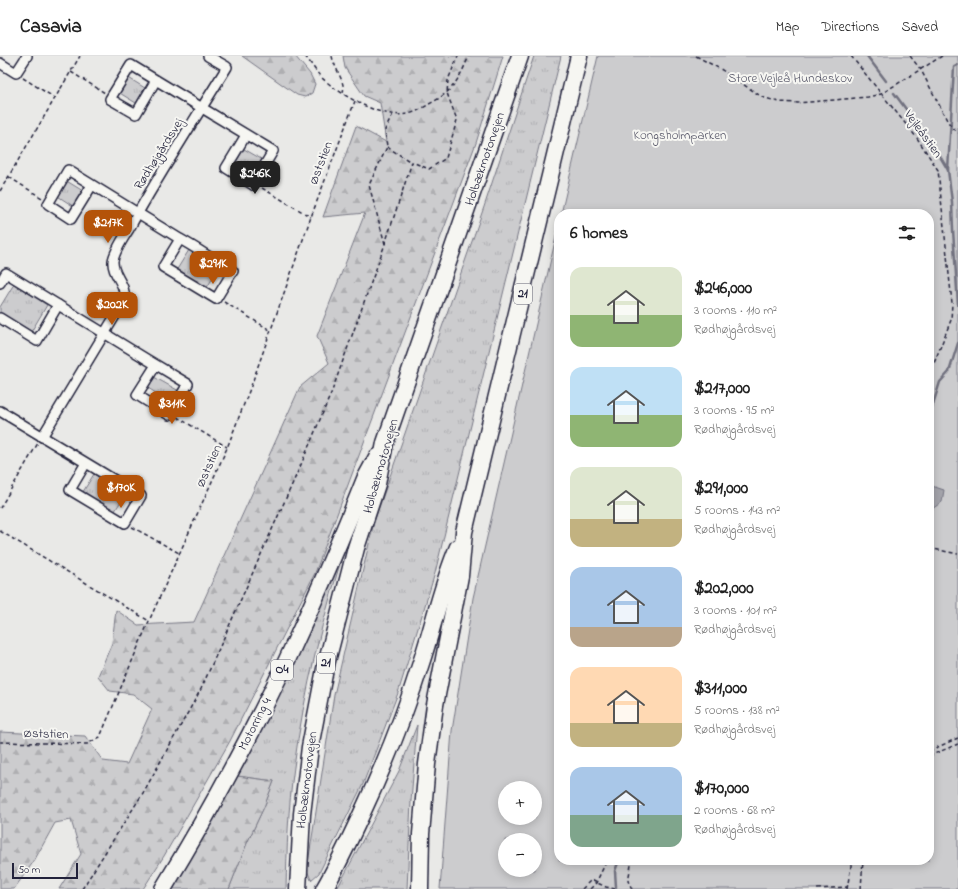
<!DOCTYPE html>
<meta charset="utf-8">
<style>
:root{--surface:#fff;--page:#f6f6f6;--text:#222;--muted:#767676;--line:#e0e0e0;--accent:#b45309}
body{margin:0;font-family:"Indie Flower",sans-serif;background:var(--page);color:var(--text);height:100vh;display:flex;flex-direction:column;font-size:15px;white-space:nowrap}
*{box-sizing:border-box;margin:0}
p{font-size:13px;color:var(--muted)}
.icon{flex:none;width:22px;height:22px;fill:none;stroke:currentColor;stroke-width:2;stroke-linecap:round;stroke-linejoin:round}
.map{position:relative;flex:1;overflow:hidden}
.sheet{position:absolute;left:554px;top:153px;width:380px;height:656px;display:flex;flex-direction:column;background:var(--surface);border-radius:16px;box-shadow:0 2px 10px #0003}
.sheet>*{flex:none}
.controls{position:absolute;left:498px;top:725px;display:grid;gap:8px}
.controls a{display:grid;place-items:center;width:44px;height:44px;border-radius:50%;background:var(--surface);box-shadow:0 2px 10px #0003;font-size:20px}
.scale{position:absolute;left:12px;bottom:10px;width:66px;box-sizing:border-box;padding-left:4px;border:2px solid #22223b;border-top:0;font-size:11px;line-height:14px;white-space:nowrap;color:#22223b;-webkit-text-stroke:3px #f6f6f2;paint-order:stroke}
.price{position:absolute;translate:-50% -34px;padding:0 9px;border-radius:8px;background:var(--accent);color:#fff;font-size:13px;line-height:26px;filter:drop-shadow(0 1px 2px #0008)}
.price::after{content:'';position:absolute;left:50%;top:24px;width:12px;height:9px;margin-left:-6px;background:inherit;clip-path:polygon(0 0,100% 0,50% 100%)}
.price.current{background:#222;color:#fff}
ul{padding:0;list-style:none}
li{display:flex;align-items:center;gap:12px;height:100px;padding:0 16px}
li span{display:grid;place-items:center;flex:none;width:112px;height:80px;border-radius:12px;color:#555}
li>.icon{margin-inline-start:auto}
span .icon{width:48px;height:48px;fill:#fffc;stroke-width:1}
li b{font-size:17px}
h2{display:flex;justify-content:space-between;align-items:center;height:48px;padding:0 16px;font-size:17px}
header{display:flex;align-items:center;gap:24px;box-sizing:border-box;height:56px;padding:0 20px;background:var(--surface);border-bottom:1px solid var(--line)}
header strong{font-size:19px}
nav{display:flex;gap:22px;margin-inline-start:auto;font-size:14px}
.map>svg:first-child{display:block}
</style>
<header>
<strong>Casavia</strong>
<nav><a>Map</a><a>Directions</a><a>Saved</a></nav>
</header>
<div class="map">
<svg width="958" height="833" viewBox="0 0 958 833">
<defs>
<pattern id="grass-tufts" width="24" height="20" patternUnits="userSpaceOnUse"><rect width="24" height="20" fill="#ccccce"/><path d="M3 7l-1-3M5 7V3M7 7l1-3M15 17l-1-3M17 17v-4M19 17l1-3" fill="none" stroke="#afafb2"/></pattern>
<pattern id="forest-firs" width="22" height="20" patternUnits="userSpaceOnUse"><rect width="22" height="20" fill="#ccccce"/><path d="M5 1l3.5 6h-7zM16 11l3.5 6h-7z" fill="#afafb2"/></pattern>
</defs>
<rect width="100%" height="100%" fill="#e9e9e7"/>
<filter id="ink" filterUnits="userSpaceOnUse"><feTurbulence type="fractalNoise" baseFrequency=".025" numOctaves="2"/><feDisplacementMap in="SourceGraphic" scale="8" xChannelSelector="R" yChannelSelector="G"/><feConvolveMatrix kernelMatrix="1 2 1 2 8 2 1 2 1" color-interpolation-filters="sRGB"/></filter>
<g filter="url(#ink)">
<g fill="url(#grass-tufts)" stroke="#777784">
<path d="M534 0H561L435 517 398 637 363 728 319 817 311 824 307 814 334 639 374 466 484 151Z"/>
<path d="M127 21 145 32 136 47 118 36Z"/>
<path d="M244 93 263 104 255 118 236 106Z"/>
<path d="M65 124 83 135 73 150 56 139Z"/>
<path d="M189 194 219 212 206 233 176 215Z"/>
<path d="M14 228 47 249 31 276 0 257V251Z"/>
<path d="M154 321 179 335 172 347 148 332Z"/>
<path d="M94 418 126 437 113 458 81 439Z"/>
<path d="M347 486C323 560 304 635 294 711 288 752 287 792 286 833H229L247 787 264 751 274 725 237 720 259 678Z"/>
<path d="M417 669 411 745 407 833H337L399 715Z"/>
</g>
<g fill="url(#forest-firs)" stroke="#777784">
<path d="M242 0H295L310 18 315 28 312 37 305 41 297 39Z"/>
<path d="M343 0H503L476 87 315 517 230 685 164 800 143 833H59L81 798 71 764 55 767 34 805 14 833H0V676L85 680 103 705 127 708 152 653 133 638 110 635 98 620 112 587 116 554 138 569 194 566 300 331 329 307 317 280 365 157 323 161 356 70 386 86 380 47 364 40 345 12Z"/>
<path d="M237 720 274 725 264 751 247 787 229 833H171Z"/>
</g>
<path fill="#ccccce" stroke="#777784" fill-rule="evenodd" d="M598 0H958V833H440L452 675 473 542 559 168V804H929V158H561ZM505 732H535V762H505ZM505 784H535V814H505Z"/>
<path fill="#a5a5ac" stroke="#71717f" d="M929 429 944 434 942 446 932 453 929 452Z"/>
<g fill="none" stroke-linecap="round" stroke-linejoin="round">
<g stroke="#71717f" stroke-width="2.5">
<path d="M867 0 886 25"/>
<path d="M894 37 935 92 948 114 952 146 953 174 958 249"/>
<path d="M948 114 954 11 958 9"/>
<path d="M929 361 940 326 949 316 958 287"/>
<path d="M929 644 931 650 929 664"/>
<path d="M616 831 615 815 619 804"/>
</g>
<defs>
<g id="minor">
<path d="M0 7 16 17 27 0"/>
<path d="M156 24 136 58 110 43 131 9C177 37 224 65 270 93L273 95 253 129 226 112 246 79"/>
<path d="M92 129 71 163 48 148 68 114 180 183C198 193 215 205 233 215L216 243 163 211 180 183"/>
<path d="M0 227 6 217 148 304 188 328 169 359 137 339 156 309"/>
<path d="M0 262 37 285 58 249"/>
<path d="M0 355 141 440 125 467 70 434 86 407"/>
<path d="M42 381 124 245C127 227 112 220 113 205 114 196 124 181 129 173 159 118 194 65 227 11L208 0"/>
</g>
<g id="motorway">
<path d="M163 833C208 759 250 682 287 604 315 544 341 483 365 423L377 401"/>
<path d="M298 833 302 758 310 691 325 613 356 492 377 428 385 387 520 0"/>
<path d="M324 833C338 809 350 783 362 757 385 708 405 658 421 607 434 568 442 528 458 491"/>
<path d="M420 833 421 778 427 708 435 649 460 520 464 476 579 0"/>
</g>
</defs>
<use href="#minor" stroke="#22223b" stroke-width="12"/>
<use href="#motorway" stroke="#22223b" stroke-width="19"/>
<g stroke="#22223b" stroke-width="1.5" stroke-dasharray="4 3" stroke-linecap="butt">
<path d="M305 0C311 7 316 16 322 22 341 39 380 63 407 58 415 57 423 52 429 48 439 43 449 36 455 27 461 19 465 9 469 0"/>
<path d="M332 0C334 12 346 26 343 37"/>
<path d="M696 0 722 14 762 41 779 46 798 47 868 41 881 38 942 0"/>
<path d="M851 0 917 82 938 114 952 247 951 264 929 320"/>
<path d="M910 0 921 14 948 66 958 77"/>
<path d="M71 16 105 37"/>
<path d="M23 22 55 42"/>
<path d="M387 91 411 106"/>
<path d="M9 121 42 142"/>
<path d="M262 132 311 161"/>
<path d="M0 135 80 0"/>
<path d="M385 188 369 129 387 91 385 74 393 58"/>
<path d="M224 246 270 274"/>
<path d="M177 361 227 391"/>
<path d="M0 452 38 387"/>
<path d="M132 471 179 497"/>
<path d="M0 475 149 565"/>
<path d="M929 492 958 498"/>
<path d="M0 686 87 688 100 681 149 565 227 392 251 330 311 161 355 45"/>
<path d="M929 695 958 682"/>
<path d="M929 700 958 688"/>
<path d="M82 833 143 737 201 633 303 404 332 335 385 188 412 106 429 113 446 102 457 64 447 37 448 24 458 0"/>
<path d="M582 833 591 824 606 831 615 833"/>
<path d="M590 833 596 827 607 804"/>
<path d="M632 833 628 825 632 804"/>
<path d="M817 833 847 831"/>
<path d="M847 833 852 804"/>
<path d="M861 833 863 804"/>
</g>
<use href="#minor" stroke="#f6f6f2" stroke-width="9"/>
<use href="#motorway" stroke="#f6f6f2" stroke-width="16"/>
</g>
</g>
<g text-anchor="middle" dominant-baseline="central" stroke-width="4" stroke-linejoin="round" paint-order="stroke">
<g fill="#f6f6f2" stroke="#626272" stroke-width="1">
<rect x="514" y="228" width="18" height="20" rx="3"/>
<rect x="317" y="597" width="18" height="20" rx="3"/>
<rect x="271" y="604" width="22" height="20" rx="3"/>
</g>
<g font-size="12" font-weight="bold" fill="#22223b">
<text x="523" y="238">21</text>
<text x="326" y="607">21</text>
<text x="282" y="614">O4</text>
</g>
<g font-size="13" fill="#555567" stroke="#f6f6f2">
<text x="790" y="22">Store Vejleå Hundeskov</text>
<text x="680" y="79">Kongsholmparken</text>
</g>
<g font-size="13" fill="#22223b" stroke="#f6f6f2">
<text transform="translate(923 78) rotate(54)">Vejleåstien</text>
<text transform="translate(159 98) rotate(-58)">Rødhøjgårdsvej</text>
<text transform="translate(485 103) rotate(-71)">Holbækmotorvejen</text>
<text transform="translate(321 107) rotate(-69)">Øststien</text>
<text transform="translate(209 410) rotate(-66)">Øststien</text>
<text transform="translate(381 410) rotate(-74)">Holbækmotorvejen</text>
<text transform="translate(255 668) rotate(-63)">Motorring 4</text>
<text transform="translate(46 678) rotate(2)">Øststien</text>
<text transform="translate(307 724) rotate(-83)">Holbækmotorvejen</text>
</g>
</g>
</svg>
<div class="controls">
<a>+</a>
<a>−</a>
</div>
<div class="scale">50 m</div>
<b class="price current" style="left:255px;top:139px">$246K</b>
<b class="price" style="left:108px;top:188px">$217K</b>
<b class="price" style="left:213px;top:229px">$291K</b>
<b class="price" style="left:112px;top:270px">$202K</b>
<b class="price" style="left:172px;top:369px">$311K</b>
<b class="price" style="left:121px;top:453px">$170K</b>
<section class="sheet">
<h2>6 homes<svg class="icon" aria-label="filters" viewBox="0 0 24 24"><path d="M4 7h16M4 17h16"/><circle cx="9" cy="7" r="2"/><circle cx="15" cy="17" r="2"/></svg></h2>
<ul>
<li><span style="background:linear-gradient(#dfe7d0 60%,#8fb573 0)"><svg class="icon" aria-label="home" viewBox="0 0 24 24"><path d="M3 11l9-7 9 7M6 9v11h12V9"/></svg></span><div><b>$246,000</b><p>3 rooms · 110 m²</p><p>Rødhøjgårdsvej</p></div></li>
<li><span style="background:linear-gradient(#bfe0f5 60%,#8fb573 0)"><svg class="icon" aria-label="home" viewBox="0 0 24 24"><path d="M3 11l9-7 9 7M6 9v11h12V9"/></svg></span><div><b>$217,000</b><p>3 rooms · 95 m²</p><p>Rødhøjgårdsvej</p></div></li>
<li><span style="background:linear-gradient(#dfe7d0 65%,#c2b280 0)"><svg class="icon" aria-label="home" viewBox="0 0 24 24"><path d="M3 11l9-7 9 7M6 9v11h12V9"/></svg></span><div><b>$291,000</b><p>5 rooms · 143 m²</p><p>Rødhøjgårdsvej</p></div></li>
<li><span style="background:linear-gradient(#a9c7e8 75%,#b9a48a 0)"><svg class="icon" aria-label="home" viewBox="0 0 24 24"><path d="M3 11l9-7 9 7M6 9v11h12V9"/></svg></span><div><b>$202,000</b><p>3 rooms · 101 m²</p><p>Rødhøjgårdsvej</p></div></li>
<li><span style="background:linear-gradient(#ffd9b3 70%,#c2b280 0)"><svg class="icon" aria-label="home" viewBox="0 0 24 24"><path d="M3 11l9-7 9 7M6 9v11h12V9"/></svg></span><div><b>$311,000</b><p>5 rooms · 138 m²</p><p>Rødhøjgårdsvej</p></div></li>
<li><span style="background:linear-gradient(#a9c7e8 60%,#7fa58c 0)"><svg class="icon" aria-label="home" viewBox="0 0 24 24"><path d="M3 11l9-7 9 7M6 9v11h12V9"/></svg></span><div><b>$170,000</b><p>2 rooms · 68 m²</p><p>Rødhøjgårdsvej</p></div></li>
</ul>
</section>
</div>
